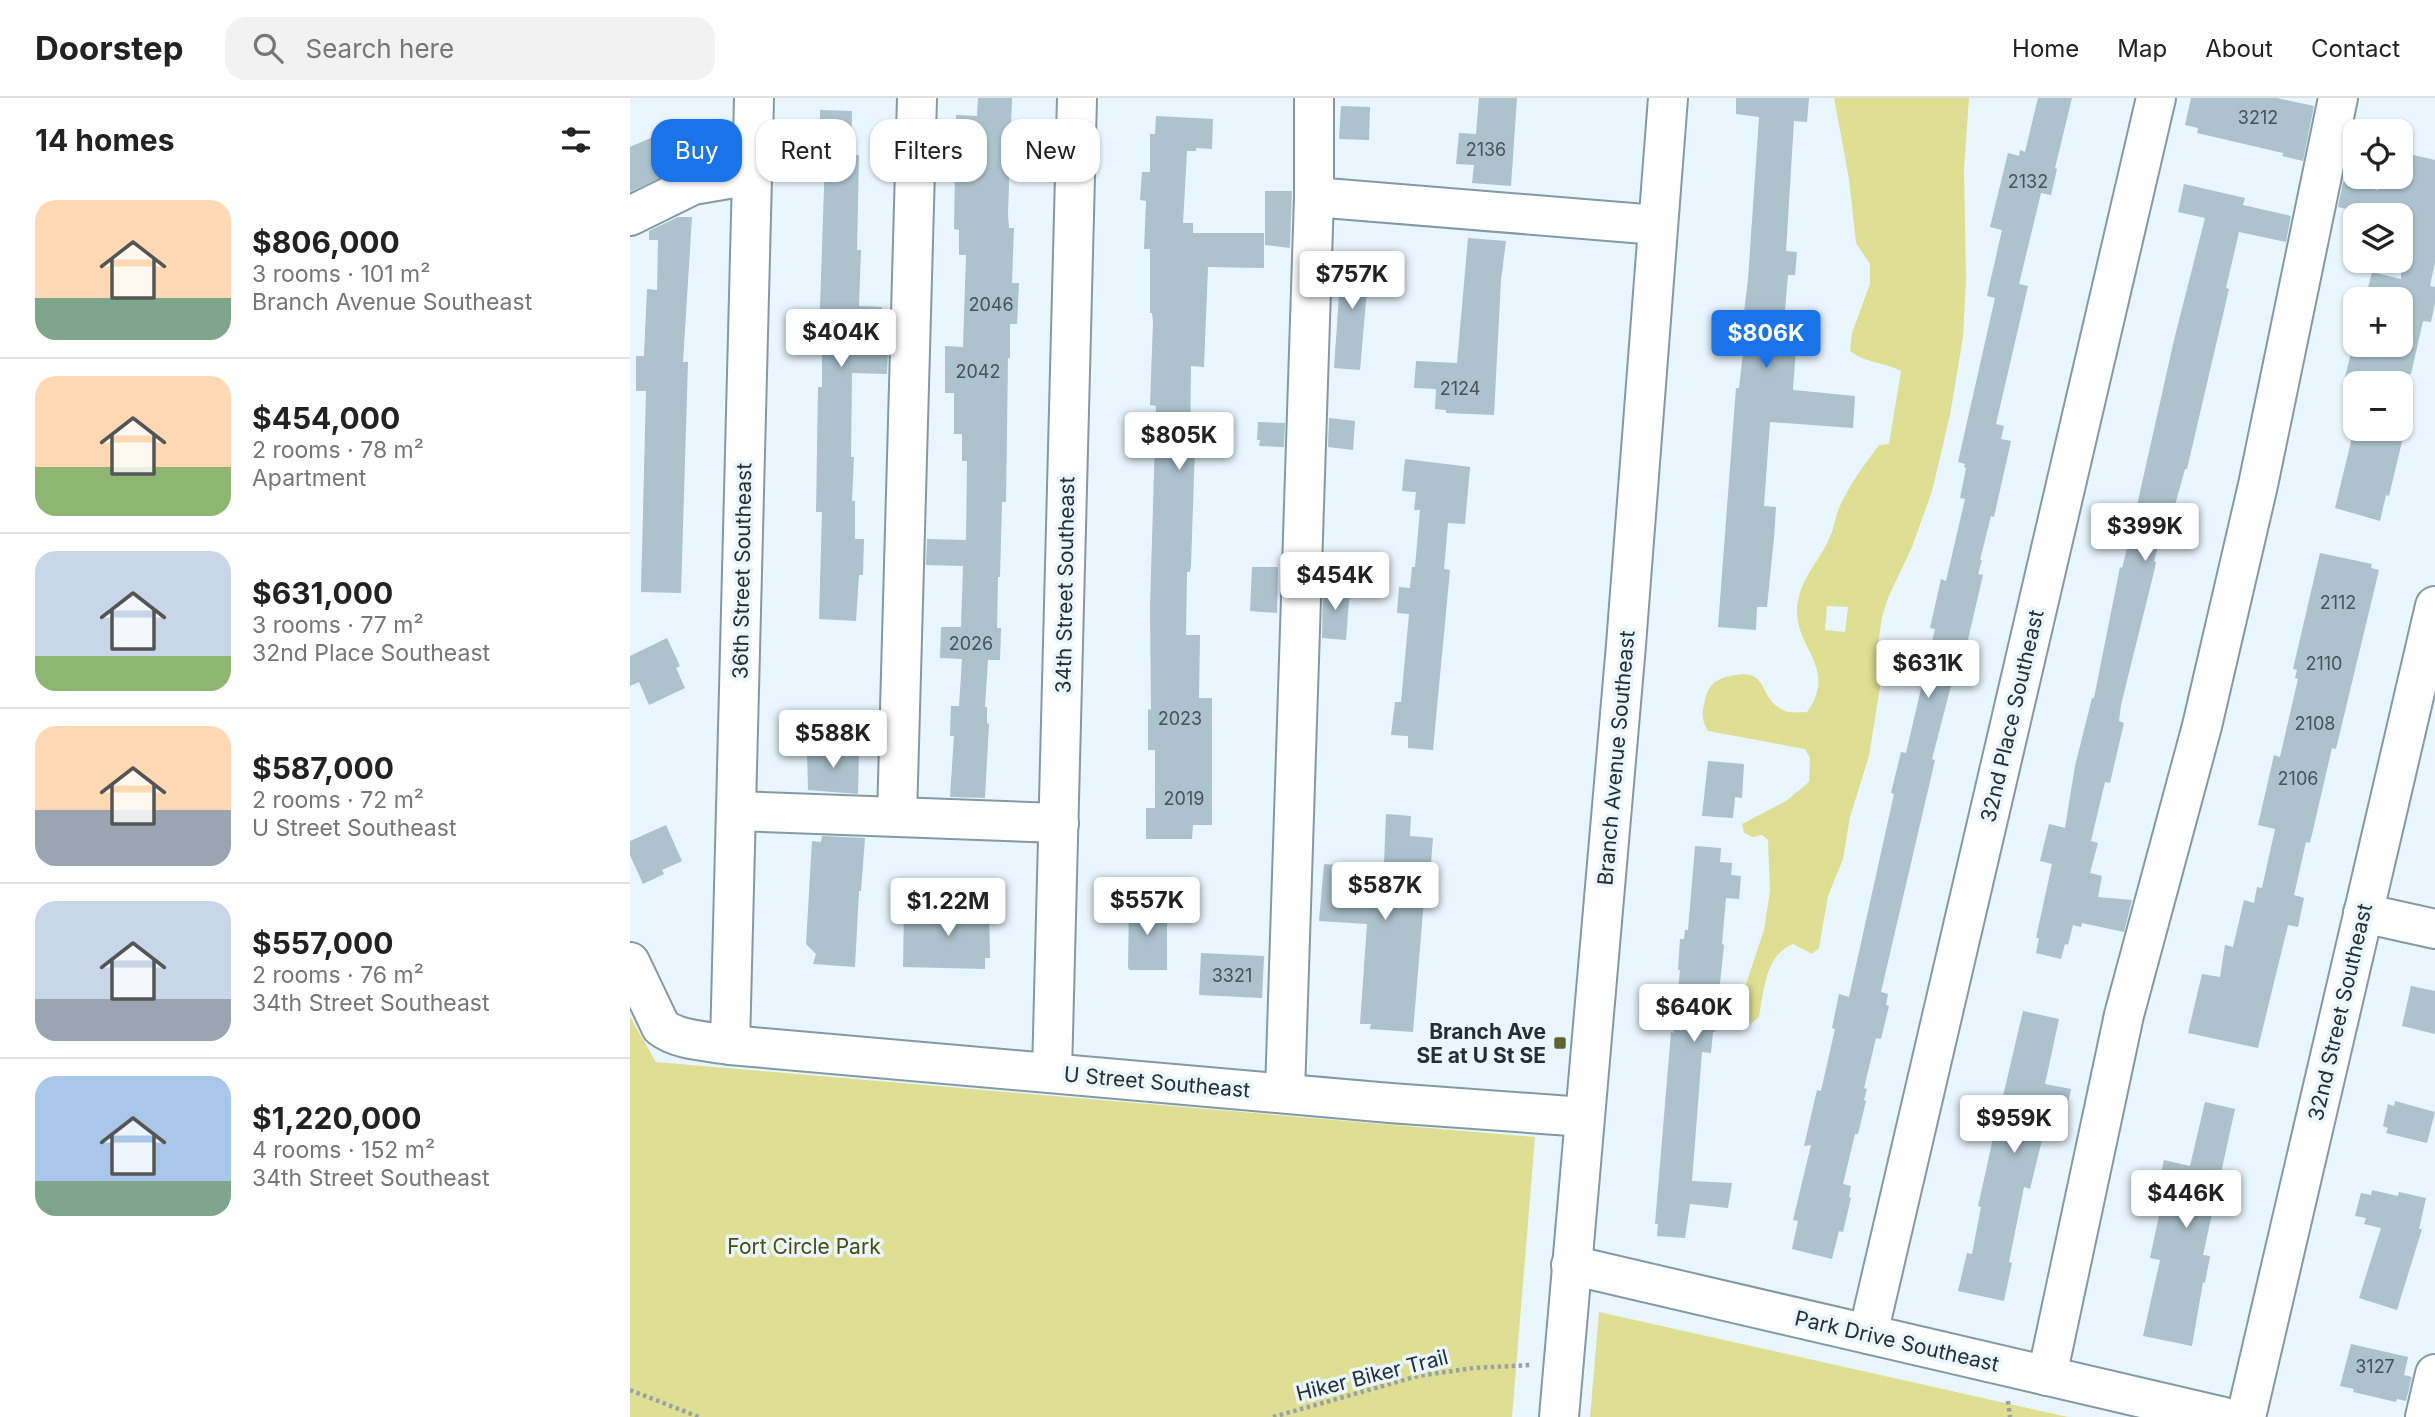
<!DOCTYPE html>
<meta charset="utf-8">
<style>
:root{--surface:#fff;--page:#f2f2f2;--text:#222;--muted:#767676;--line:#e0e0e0;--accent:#1a73e8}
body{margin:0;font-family:Inter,sans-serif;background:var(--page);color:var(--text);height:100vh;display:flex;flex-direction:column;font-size:26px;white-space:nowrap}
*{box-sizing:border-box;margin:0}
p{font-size:23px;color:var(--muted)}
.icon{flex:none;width:38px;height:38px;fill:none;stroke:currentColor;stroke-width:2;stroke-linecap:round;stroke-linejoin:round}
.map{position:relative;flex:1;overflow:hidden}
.sheet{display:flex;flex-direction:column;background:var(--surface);width:630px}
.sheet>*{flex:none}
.hud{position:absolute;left:21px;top:21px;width:665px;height:63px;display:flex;gap:14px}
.controls{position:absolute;left:1713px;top:21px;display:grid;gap:14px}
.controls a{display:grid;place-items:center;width:70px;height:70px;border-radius:14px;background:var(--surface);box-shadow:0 2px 5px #0004;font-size:35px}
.price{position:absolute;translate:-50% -60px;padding:0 16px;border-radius:7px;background:#fff;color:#222;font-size:23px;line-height:46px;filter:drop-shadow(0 2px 4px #0008)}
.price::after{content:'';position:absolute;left:50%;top:42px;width:21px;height:16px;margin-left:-10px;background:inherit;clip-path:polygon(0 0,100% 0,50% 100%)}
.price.on{background:var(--accent);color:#fff}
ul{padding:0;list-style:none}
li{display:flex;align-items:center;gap:21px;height:175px;padding:0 35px}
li+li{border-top:2px solid var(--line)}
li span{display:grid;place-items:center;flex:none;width:196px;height:140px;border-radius:21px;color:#555}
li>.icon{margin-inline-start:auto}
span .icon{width:84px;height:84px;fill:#fffc;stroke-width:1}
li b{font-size:30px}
h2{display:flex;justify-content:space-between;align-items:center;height:84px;padding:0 35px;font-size:30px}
.tag{padding:0 24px;border-radius:21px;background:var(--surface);box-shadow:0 2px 5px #0004;font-size:24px;line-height:63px}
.tag.on{background:var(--accent);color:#fff}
header{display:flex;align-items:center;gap:42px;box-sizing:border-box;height:98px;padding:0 35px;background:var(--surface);border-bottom:2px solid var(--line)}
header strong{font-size:33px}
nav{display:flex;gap:38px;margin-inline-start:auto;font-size:24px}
.search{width:490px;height:63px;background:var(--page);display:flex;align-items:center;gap:18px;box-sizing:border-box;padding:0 24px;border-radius:21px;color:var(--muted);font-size:26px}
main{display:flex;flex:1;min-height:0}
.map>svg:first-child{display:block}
</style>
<header>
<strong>Doorstep</strong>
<div class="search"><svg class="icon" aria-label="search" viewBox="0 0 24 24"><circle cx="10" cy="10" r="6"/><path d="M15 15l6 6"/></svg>Search here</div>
<nav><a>Home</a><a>Map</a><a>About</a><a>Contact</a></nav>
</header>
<main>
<section class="sheet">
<h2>14 homes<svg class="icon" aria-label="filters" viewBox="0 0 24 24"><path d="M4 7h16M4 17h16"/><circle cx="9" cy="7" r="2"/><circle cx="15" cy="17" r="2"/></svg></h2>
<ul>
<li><span style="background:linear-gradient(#ffd9b3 70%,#7fa58c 0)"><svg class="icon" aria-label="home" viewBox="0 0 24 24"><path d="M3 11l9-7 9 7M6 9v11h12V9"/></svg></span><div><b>$806,000</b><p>3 rooms · 101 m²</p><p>Branch Avenue Southeast</p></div></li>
<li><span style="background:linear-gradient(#ffd9b3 65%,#8fb573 0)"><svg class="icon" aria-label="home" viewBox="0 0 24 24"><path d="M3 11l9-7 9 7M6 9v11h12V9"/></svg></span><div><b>$454,000</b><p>2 rooms · 78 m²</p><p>Apartment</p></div></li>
<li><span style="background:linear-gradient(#c9d6e8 75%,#8fb573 0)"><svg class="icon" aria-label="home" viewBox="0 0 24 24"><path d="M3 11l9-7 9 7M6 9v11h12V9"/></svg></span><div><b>$631,000</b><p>3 rooms · 77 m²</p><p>32nd Place Southeast</p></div></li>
<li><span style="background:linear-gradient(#ffd9b3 60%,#9aa5b1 0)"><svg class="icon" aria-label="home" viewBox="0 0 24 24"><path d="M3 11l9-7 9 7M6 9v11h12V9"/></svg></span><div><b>$587,000</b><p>2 rooms · 72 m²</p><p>U Street Southeast</p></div></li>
<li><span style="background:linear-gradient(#c9d6e8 70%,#9aa5b1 0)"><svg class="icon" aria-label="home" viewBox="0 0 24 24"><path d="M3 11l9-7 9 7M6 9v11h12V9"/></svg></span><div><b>$557,000</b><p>2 rooms · 76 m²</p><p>34th Street Southeast</p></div></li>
<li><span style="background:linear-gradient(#a9c7e8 75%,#7fa58c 0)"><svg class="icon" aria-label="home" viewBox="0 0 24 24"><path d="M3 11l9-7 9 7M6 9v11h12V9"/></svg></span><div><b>$1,220,000</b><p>4 rooms · 152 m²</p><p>34th Street Southeast</p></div></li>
</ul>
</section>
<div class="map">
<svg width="1805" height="1319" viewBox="0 0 1805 1319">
<rect width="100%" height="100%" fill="#e9f6fd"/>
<g fill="#dfdf93" fill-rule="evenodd">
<path d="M1204 0H1339L1334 71 1336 182 1333 239 1320 317 1302 393 1282 449 1258 500 1252 519 1248 546 1251 583 1239 658 1220 719 1213 761 1198 798 1189 850 1182 856 1163 846C1135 857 1134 893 1129 919L1120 926C1111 921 1108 917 1109 907L1134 832 1140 793 1138 742 1132 737 1123 739 1114 735 1112 726 1156 703 1179 684 1180 660 1175 651 1078 633C1071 622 1072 614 1075 602 1078 589 1083 583 1096 579 1140 567 1126 596 1151 611 1159 616 1168 614 1177 614 1208 571 1166 550 1167 513 1168 482 1188 466 1199 441 1204 431 1205 420 1209 410 1219 387 1234 367 1249 347L1259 346 1271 273C1254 264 1235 265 1220 253L1222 235 1240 186V166L1226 145 1219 81ZM1197 508 1218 509 1215 534 1195 532Z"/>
<path d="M0 919 26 964 905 1039 882 1319H0Z"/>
<path d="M969 1214 1438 1319H960Z"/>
</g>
<g fill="#acc2cc">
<path d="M348 0H382L378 116 379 130H384L382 185H389L387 226H380V260H378L376 404H372L370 479H368L367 530H371L370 562H358L355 609H357V625L359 626 355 700 320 699 324 638H320L321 608H329L332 561 310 560 311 529H331L333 468 296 467 297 441 336 442 337 363H332V336H324V295H315V248L333 249 336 157H329V132L324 131 326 17 347 18Z"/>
<path d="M849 0H887L881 88 842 85 844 67 826 66 829 35 846 36Z"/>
<path d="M1106 0H1179L1177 24 1164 23 1156 153 1167 154 1165 177H1158L1153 235 1167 236 1163 292 1225 298 1223 330 1140 324 1134 408 1146 409 1144 440 1137 509H1127L1126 532 1088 529 1106 290H1109L1116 229H1112L1118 182 1129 19 1106 16Z"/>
<path d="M1408 0H1442L1425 70 1427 71 1421 97 1411 95 1389 186 1398 188 1366 326 1374 328 1371 341 1381 343 1364 419 1361 418 1350 462H1352L1348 476 1353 477 1336 550 1331 549 1302 661 1305 662 1251 894 1258 896 1256 907 1259 908 1251 941 1246 940 1234 990 1237 991 1234 1002 1236 1003 1228 1036H1225L1213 1086 1221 1088 1219 1099 1221 1100 1213 1134 1209 1133 1202 1161 1162 1151 1168 1123 1163 1122 1181 1047 1174 1048 1187 992 1191 993 1205 931 1202 930 1209 896 1219 899 1264 696 1261 695 1271 654 1276 655 1305 531 1300 530 1311 481 1316 483 1335 401 1330 400 1336 370 1334 369 1335 366 1328 364 1365 200 1357 198 1372 132 1360 129 1378 55 1389 58 1390 52 1395 54Z"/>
<path d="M1561 0H1647L1684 8 1673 63 1652 58 1653 55 1567 35 1568 30 1555 27Z"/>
<path d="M711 8 740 9 739 42 709 41Z"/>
<path d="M190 12 222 13 221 57H229L227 152H231L229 208 252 209 250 252H258L257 276 222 275 221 359H224L222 403H225V441H234L233 477H229L226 523 189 521 192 414H186L188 289H192V239H189L195 61H192V48H190Z"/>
<path d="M526 18 583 21 582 51 566 50V53H557L553 125H563V135H634V170L578 169 574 269 561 268 560 348H565L561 468 560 474H557L556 537H570L569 600H582V727H563L562 741H516V710H525V652H518V611L521 612 520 509 526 308 520 307 523 224 522 215H520V151H514L516 103 510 102 512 74H520V36H525Z"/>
<path d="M30 36 37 51 42 48 46 57 56 52 62 65 0 94V49Z"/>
<path d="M1779 56 1805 62V164L1800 188 1805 189V205L1801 224 1793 223 1781 276H1776L1774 285H1717L1718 280 1715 279 1723 247H1771V201H1735L1742 174 1771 181V117H1741L1708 109 1713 84 1748 92 1751 79H1771V68L1776 69Z"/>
<path d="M1554 86 1615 100 1613 107 1661 118 1656 144 1609 134 1596 190 1599 191 1557 371H1555L1542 418 1537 417 1524 463 1526 464 1524 474 1491 607 1489 623 1494 625 1480 685 1475 684 1461 743 1468 745 1460 775 1472 778 1468 799 1502 802 1494 834 1452 825 1451 829 1443 827 1438 847 1435 846 1431 861 1406 855 1409 840H1406L1422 766 1410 763 1419 726 1435 730 1445 668 1462 600H1464L1490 469 1492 470 1499 443 1544 242 1575 120 1548 114Z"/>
<path d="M635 93H662L660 150 635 147Z"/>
<path d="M48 119H62L53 264H58L51 495 11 494 16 293H6V258H14L17 191 27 192 28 142H19V133Z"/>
<path d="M838 140 876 143 871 182 864 317 816 315V312L805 311 806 291 784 290 786 263 827 265Z"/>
<path d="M712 154 740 157 730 272 704 270Z"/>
<path d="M699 320 725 323 723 352 698 349Z"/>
<path d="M628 324 655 325 654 349 629 348 630 342H627Z"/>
<path d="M1724 331H1775L1759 398 1756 397 1750 423 1705 410Z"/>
<path d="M775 361 840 369 835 426 818 425 814 471 820 472 803 652 778 650V638L761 637 765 604H771L779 516 767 515 769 489 780 490 782 469H785L790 412H784L786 394 772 393Z"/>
<path d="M1690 455 1742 466 1741 470 1749 472 1706 651 1702 650 1680 745 1676 744 1664 797 1674 800 1668 829 1658 827 1628 950 1558 935 1572 876 1590 879 1595 847 1603 849 1614 802 1624 805 1627 789 1632 790 1645 731 1628 727 1644 657 1650 659 1668 581 1665 580 1667 572 1663 571Z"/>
<path d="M622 469H648L647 515 620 513Z"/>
<path d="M693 487 720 490 716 542 692 540Z"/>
<path d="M37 540 50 568 46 570 55 590 19 607 9 584 0 588V558Z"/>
<path d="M177 650 229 651 228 696 178 692Z"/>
<path d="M1078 663 1114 666 1112 700 1105 699 1103 720 1072 718Z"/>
<path d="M756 716 781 718 780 738 803 740 801 765H797L783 934 740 931 741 926H730L737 826 689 823 694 766 746 770V766H754Z"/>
<path d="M36 727 52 763 32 772 34 776 13 786 0 757V743Z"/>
<path d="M192 738 235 740 231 793H229L225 869 183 866 186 856 176 846 182 743 191 744Z"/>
<path d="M1065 748 1091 750 1090 764 1102 765 1101 777 1111 778 1109 801 1096 800 1092 846 1094 847 1085 934H1083L1081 955 1072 954 1062 1083 1102 1085 1098 1110 1060 1106 1055 1140 1027 1138 1028 1126H1025L1041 934 1044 935 1050 872H1048L1050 841H1054L1055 832H1058Z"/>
<path d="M331 802 359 803 360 860H355V871L273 869 274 814 331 816Z"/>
<path d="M499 804 530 805V810H537V872H500L498 870Z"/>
<path d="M571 855 634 858 632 900 569 897Z"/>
<path d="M1781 888 1805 893V936L1772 928Z"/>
<path d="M1393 913 1429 921 1415 986 1441 991 1432 1034 1415 1030 1400 1091 1394 1089 1379 1164 1382 1165 1374 1203 1328 1193 1337 1155 1342 1156 1351 1109 1348 1108 1362 1045Z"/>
<path d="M1765 1003 1805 1014 1797 1045 1756 1035 1758 1030 1753 1028 1758 1006 1764 1008Z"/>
<path d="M1575 1004 1605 1011 1573 1157 1580 1158 1575 1185 1573 1184 1562 1248 1513 1238 1530 1162 1520 1160 1531 1108 1524 1107 1534 1062 1560 1068Z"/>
<path d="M1742 1092 1768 1098 1769 1094 1796 1100 1789 1131H1792L1767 1212 1729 1200 1751 1130 1734 1126 1736 1120 1725 1118 1731 1095 1741 1097Z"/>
<path d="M1721 1246 1778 1259 1774 1277 1782 1279 1776 1303 1767 1301 1766 1304 1723 1294 1724 1291 1710 1288Z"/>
</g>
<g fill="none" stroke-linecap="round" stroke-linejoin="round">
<defs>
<g id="minor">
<path d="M684 99 1027 127"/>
<path d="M0 118 63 87 122 77"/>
<path d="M106 713 429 725"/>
<path d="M267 719 287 0"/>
<path d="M1733 815 1805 831"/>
<path d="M0 864 31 929C49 943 77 943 100 947L760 1005 954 1019"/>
<path d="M100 947 124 0"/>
<path d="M422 975 447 0"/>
<path d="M655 994 684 99V0"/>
<path d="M941 1167 1594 1319"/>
<path d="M1238 1236 1526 0"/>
<path d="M1417 1278 1494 917 1572 628 1628 387 1708 0"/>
<path d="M1616 1319 1805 508"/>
<path d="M1795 1319 1805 1276"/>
</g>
<path id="highway" d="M929 1319 996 547 1038 0"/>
</defs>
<use href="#minor" stroke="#8599a3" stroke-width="42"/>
<use href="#highway" stroke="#8599a3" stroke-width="42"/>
<g stroke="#97a2a8" stroke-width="4.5" stroke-dasharray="3.5 3.5" stroke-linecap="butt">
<path d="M0 1292 69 1319"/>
<path d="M1378 1303 1380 1319"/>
<path d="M643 1319 788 1278 844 1270 901 1267"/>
</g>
<use href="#minor" stroke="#fff" stroke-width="38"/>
<use href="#highway" stroke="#fff" stroke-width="38"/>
</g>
<rect fill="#61612e" stroke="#e9f6fd" stroke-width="2.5" x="923" y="938" width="14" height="14" rx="3.5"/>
<g text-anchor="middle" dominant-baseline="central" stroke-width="7" stroke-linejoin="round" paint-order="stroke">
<g font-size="18" fill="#475358">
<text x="1628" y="19">3212</text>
<text x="856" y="51">2136</text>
<text x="1398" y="83">2132</text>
<text x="361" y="206">2046</text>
<text x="348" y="273">2042</text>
<text x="830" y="290">2124</text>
<text x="1708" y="504">2112</text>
<text x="341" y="545">2026</text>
<text x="1694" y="565">2110</text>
<text x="550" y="620">2023</text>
<text x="1685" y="625">2108</text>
<text x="1668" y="680">2106</text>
<text x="554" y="700">2019</text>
<text x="602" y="877">3321</text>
<text x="1745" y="1268">3127</text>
</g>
<g font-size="21" fill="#252e32" stroke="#e9f6fd">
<text transform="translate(112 473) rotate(-89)">36th Street Southeast</text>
<text transform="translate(435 487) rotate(-89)">34th Street Southeast</text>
<text transform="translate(1382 618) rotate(-77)">32nd Place Southeast</text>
<text transform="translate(986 660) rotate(-85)">Branch Avenue Southeast</text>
<text transform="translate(1710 914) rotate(-77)">32nd Street Southeast</text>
<text transform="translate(527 984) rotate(5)">U Street Southeast</text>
<text transform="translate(1267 1243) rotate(13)">Park Drive Southeast</text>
<text transform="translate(742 1277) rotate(-14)">Hiker Biker Trail</text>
</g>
<g font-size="21" font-weight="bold" fill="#252e32" stroke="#e9f6fd" text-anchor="end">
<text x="916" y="933">Branch Ave<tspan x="916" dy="24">SE at U St SE</tspan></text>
</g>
<g font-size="21" fill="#4d4c0f" stroke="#e9f6fd">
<text x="174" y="1148">Fort Circle Park</text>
</g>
</g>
</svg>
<div class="controls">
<a><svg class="icon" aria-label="locate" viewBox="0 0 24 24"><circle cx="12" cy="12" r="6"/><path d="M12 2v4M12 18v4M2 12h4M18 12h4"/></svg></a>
<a><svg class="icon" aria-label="layers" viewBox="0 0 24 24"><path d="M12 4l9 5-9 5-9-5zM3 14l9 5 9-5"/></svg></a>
<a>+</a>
<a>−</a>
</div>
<b class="price" style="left:722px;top:213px">$757K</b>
<b class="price" style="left:211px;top:271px">$404K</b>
<b class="price on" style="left:1136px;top:272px">$806K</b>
<b class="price" style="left:549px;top:374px">$805K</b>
<b class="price" style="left:1515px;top:465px">$399K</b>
<b class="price" style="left:705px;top:514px">$454K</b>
<b class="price" style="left:1298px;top:602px">$631K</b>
<b class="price" style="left:203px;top:672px">$588K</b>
<b class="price" style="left:755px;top:824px">$587K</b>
<b class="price" style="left:517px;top:839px">$557K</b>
<b class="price" style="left:318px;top:840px">$1.22M</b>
<b class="price" style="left:1064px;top:946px">$640K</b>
<b class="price" style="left:1384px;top:1057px">$959K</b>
<b class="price" style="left:1556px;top:1132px">$446K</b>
<div class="hud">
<a class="tag on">Buy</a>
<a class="tag">Rent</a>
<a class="tag">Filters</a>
<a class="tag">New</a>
</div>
</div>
</main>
